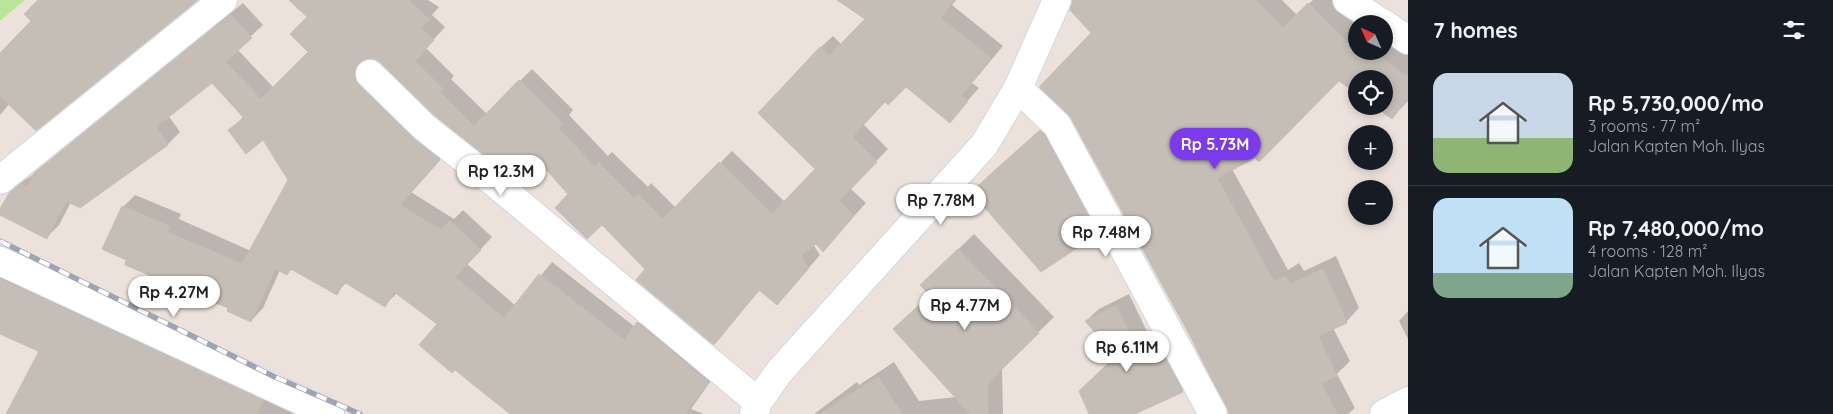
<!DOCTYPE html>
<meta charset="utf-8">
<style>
:root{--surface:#171b24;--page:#20242c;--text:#f1f3f6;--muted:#9ea1a6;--line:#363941;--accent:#7c3aed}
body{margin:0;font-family:Quicksand,sans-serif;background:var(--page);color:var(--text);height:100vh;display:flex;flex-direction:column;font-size:19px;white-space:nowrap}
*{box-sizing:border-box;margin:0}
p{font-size:16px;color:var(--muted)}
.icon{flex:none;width:28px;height:28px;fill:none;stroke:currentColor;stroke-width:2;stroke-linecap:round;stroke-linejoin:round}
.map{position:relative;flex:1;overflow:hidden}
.side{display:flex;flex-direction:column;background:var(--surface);width:425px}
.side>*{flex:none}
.needle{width:32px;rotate:315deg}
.tools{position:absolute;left:1348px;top:15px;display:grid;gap:10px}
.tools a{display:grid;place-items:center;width:45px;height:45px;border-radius:50%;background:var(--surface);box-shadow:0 2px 8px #0003;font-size:25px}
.price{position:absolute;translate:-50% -42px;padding:0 11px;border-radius:18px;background:#fff;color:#222;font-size:16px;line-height:32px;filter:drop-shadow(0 1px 2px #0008)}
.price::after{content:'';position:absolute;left:50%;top:30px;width:15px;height:11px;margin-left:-8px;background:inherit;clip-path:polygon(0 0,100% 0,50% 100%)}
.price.active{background:var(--accent);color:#fff}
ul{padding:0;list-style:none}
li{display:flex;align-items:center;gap:15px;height:125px;padding:0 25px}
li+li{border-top:1px solid var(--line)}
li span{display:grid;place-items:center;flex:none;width:140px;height:100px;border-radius:15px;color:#555}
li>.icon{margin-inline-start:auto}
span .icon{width:60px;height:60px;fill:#fffc;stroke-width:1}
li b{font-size:21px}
h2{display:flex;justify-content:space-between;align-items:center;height:60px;padding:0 25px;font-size:21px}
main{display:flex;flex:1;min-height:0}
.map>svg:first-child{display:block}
</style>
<main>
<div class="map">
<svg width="1408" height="414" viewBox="0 0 1408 414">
<rect width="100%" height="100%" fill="#ece2db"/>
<path fill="#bae496" d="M0 0H25L0 21Z"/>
<g fill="#0003">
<path d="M39 0H196L10 103 0 115V54L33 21Z"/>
<path d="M290 0H428L439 7 432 15 445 27 426 48 454 76 451 79 487 114 532 69 573 110 569 115 608 156 612 152 648 187 651 183 676 208 732 151 785 202 817 169 820 48 833 36 842 45 867 19 839 0H956L952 5 1003 46 972 83 979 88 949 121 906 86 886 101 863 124 888 149 850 188 866 203 823 250 816 242 813 244 820 255 777 304 760 290 714 344 647 269 570 194 532 152 510 174 381 62 375 58H367V65L451 147 411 192 454 219 463 210 492 237 467 264 516 306 552 262 635 327 650 310 719 369 691 409 704 414H512L439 323 397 293 385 305 347 282 336 293 292 269 287 274 280 270 263 308 251 321 230 307 128 260 123 207 135 195 181 214 179 219 251 251 290 180 264 138 230 130 244 116 212 82 168 115 180 132 168 144 80 207 71 202 59 225 46 238 0 213 10 193 23 181 36 173 243 3 263 25 237 49 274 88 310 52 308 17Z"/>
<path d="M1073 0H1282L1297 15 1313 0H1333L1357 24 1356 51H1384V37L1408 54V101L1392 118 1384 106V79H1356V92L1339 79 1256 157 1232 169 1288 270 1299 263 1304 271 1336 256 1359 308 1346 322 1333 328 1350 361 1337 374 1355 408 1348 414H1231L1093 33Z"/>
<path d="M1056 116 1113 218 1097 233 987 177Z"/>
<path d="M974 234 1054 317 1002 368 1003 414H814L857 382 859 385 894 362 919 401 956 397 894 329 931 295 937 270Z"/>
<path d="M0 258 339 413 344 414H7L39 353V350L0 330Z"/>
<path d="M1129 294 1153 344 1172 335 1195 378 1183 391 1132 414H1091L1117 356 1086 321 1099 309Z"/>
<path d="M1408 311V339L1399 321Z"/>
<path d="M356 411 361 414H350Z"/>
</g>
<g fill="#c4beb6" stroke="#c7beb5">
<path d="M38 0H198L36 131 0 96V53L31 21 24 14Z"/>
<path d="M289 0H408L429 19 421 28 434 40 415 61 443 89 440 92 474 126 519 80 562 123 558 128 595 167 599 163 634 198 638 194 663 219 719 162 772 214 815 169 758 113 820 47 829 56 865 19 837 0H954L941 18 991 58 961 96 968 101 950 123 906 87 888 105 885 102 852 137 877 162 839 201 854 216 823 252 816 244 801 255 809 268 777 305 759 290 714 345 636 280 645 269 602 225 587 239 555 208 568 194 532 154 510 176 434 115 381 63 374 59H366L359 63 355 71V79L359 85 413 138 440 160 400 205 441 230 450 221 481 250 455 277 504 318 539 274 624 340 637 322 708 382 685 414H510L455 370 452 373 419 345 437 324 394 292 385 307 344 282 337 295 291 269 287 275 275 269 251 322 227 311 228 308 125 265 126 260 102 249 122 206 170 226 167 232 242 264 288 180 263 140 246 154 228 130 244 118 212 83 156 127 168 145 80 208 66 201 47 239 0 215V209L9 193 21 183 27 187 34 173 230 14 252 38 225 62 261 99 308 52 290 34 307 17Z"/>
<path d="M1072 0H1255L1283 28 1308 3 1356 51H1372L1408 77V98L1392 119 1374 106H1384V79H1356V93L1339 81 1259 162 1255 158 1217 178 1274 282 1285 276 1290 284 1323 269 1347 323 1318 336 1337 376 1321 383 1337 414H1229L1189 334 1071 118 1039 87 1091 33 1070 10Z"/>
<path d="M1040 130 1044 135 1098 234 1041 272 971 192Z"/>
<path d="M958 249 1039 333 987 384 988 414H970L893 329 930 295 920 285Z"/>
<path d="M0 279 263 400 257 414H6L38 353V351L0 334Z"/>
<path d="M1116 306 1140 355 1159 347 1183 392 1135 414H1089L1079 391 1116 356 1085 321Z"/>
<path d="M878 377 902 414H820Z"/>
</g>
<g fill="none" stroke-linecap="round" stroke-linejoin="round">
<defs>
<g id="minor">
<path d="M1347 0 1383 24"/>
<path d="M1384 24 1408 40"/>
<path d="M370 74 424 127 496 184 758 402"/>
<path d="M1018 88 1057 125 1213 414"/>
<path d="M0 180 223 0"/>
<path d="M0 261 330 414"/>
<path d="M1384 414 1408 401"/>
</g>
<path id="tertiary" d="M754 414 758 402 779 372 984 145 1018 88 1057 0"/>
</defs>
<use href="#minor" stroke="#d0d6e3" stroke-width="30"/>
<use href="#tertiary" stroke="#d0d6e3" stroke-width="30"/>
<use href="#minor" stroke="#fff" stroke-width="28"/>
<use href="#tertiary" stroke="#fff" stroke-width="28"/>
<defs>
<path id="rail" d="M0 241 273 376 360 414"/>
</defs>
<use href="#rail" stroke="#9ea4b4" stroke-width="5.5"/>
<use href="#rail" stroke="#fff" stroke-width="4" stroke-dasharray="11" stroke-linecap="butt"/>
</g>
</svg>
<div class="tools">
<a><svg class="needle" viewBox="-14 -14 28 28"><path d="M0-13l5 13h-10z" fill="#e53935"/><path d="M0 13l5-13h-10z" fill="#9ea1a6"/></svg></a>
<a><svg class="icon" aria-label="locate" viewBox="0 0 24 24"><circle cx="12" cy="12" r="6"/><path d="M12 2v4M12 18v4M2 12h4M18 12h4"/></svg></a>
<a>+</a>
<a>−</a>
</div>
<b class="price active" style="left:1215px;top:170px">Rp 5.73M</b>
<b class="price" style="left:501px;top:197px">Rp 12.3M</b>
<b class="price" style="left:941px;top:226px">Rp 7.78M</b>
<b class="price" style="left:1106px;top:258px">Rp 7.48M</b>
<b class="price" style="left:174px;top:318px">Rp 4.27M</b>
<b class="price" style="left:965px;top:331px">Rp 4.77M</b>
<b class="price" style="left:1127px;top:373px">Rp 6.11M</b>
</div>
<section class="side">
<h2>7 homes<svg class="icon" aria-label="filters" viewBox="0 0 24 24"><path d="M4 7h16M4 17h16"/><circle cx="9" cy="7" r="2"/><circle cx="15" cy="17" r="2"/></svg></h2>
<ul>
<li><span style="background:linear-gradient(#c9d6e8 65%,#8fb573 0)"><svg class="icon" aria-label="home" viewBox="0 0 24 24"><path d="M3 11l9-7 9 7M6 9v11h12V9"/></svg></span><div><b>Rp 5,730,000/mo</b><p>3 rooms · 77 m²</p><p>Jalan Kapten Moh. Ilyas</p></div></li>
<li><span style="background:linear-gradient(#bfe0f5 75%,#7fa58c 0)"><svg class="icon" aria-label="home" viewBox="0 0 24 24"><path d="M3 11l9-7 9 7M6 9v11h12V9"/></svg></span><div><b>Rp 7,480,000/mo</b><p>4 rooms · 128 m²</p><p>Jalan Kapten Moh. Ilyas</p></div></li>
</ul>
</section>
</main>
